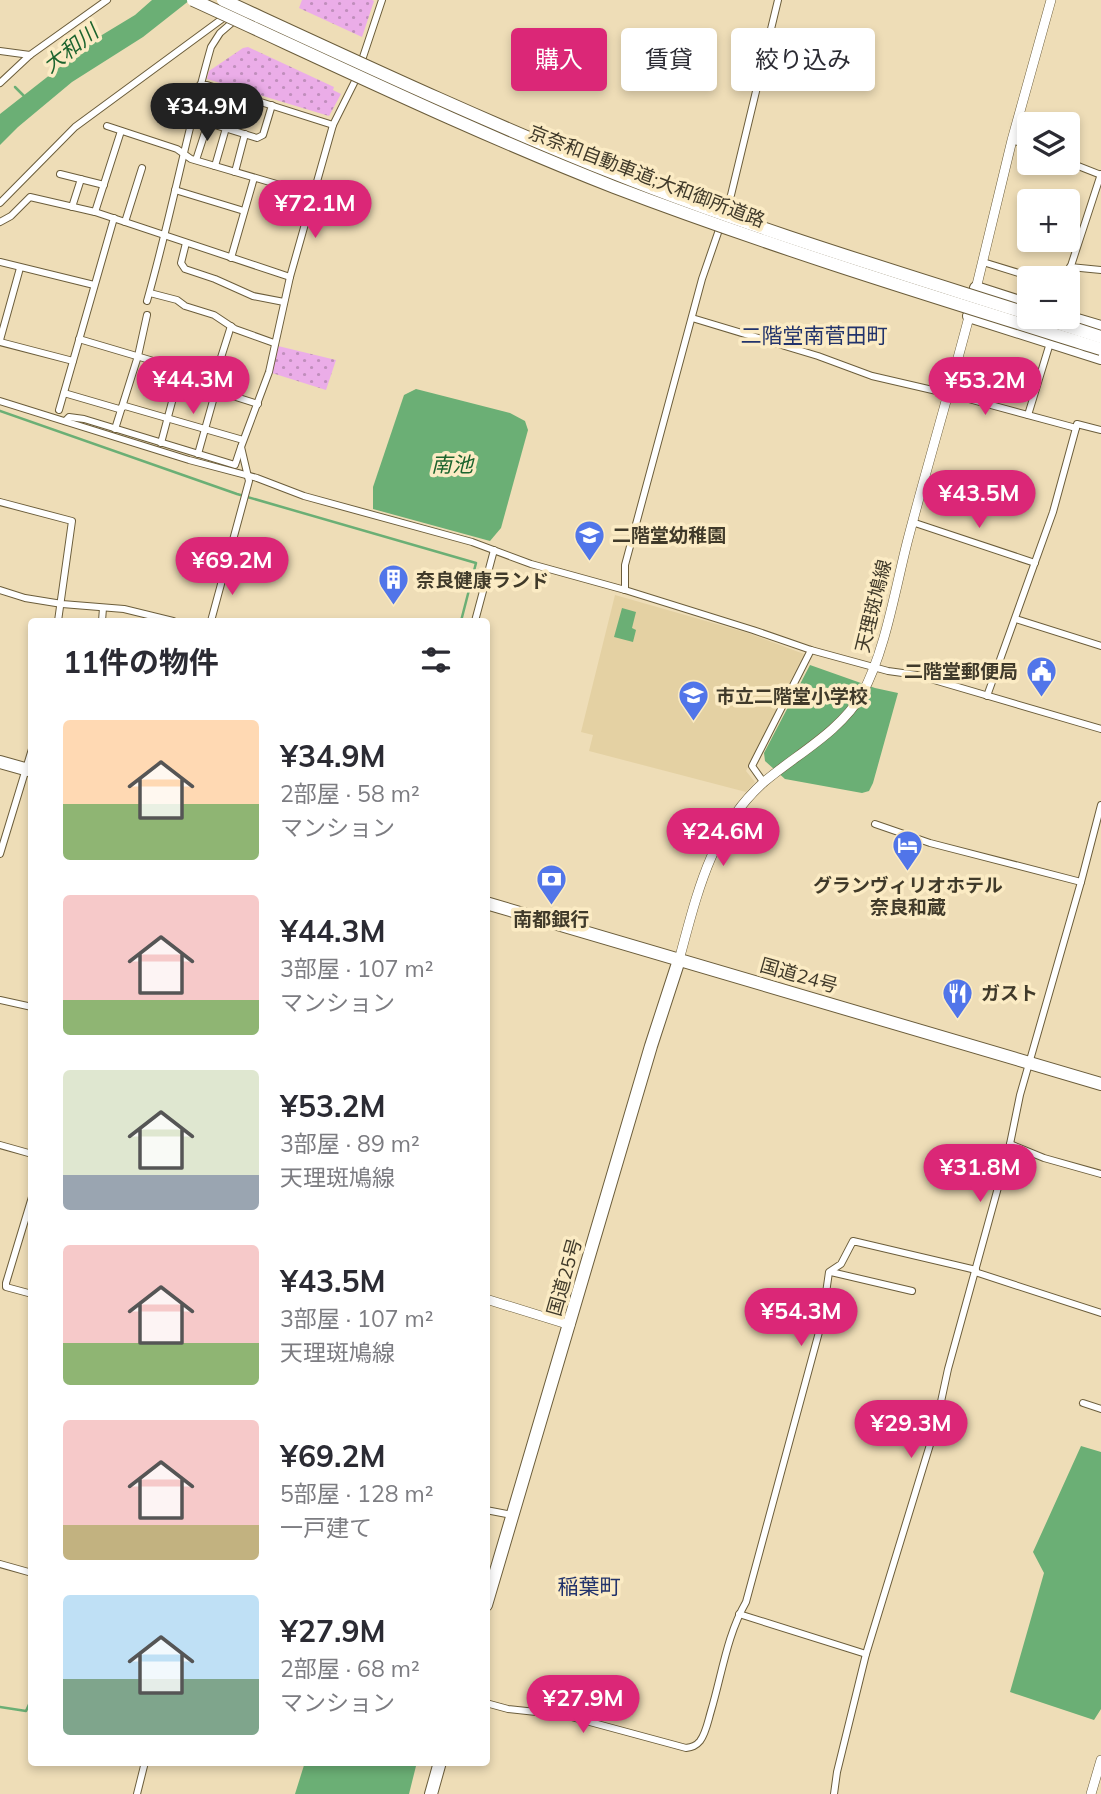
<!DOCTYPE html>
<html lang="ja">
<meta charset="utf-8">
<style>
:root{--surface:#fff;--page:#f2f2f3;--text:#2b2b33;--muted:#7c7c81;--accent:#db2777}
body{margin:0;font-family:Mulish,"Noto Sans JP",sans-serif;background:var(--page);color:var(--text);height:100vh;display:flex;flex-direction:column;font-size:26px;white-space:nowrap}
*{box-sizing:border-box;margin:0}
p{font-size:23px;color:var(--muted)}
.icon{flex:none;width:38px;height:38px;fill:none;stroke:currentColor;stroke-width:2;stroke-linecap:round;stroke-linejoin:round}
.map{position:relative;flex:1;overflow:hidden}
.drawer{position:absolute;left:28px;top:618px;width:462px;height:1148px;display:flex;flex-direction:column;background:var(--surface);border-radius:7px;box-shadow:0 4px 10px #0003}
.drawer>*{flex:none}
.hud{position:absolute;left:511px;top:28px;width:485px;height:63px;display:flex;gap:14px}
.buttons{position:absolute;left:1017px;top:112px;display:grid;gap:14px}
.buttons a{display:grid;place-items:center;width:63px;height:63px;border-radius:7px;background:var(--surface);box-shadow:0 4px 10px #0003;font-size:35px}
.price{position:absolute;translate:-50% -60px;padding:0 16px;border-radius:24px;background:var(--accent);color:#fff;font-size:23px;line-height:46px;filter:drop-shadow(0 2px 4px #0008)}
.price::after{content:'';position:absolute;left:50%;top:42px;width:21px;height:16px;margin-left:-10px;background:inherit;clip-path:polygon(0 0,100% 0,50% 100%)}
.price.current{background:#222;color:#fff}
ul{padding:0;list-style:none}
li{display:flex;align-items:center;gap:21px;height:175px;padding:0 35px}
li span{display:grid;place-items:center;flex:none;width:196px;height:140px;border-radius:7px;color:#555}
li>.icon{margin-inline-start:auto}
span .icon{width:84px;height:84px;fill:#fffc;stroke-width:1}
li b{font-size:30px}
h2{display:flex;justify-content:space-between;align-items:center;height:84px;padding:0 35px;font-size:30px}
.pill{padding:0 24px;border-radius:7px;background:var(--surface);box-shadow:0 4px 10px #0003;font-size:24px;line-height:63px}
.pill.current{background:var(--accent);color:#fff}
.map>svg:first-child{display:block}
</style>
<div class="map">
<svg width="1101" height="1794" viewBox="0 0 1101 1794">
<defs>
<pattern id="park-dots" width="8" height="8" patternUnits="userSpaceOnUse" patternTransform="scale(1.75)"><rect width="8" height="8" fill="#ebade8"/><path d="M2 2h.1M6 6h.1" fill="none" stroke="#c08ebc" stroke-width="1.8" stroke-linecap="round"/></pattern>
</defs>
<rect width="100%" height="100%" fill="#eeddb7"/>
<path fill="#e4d1a3" d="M615 595 748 633 804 654 746 771 755 782 746 792 589 751 593 735 581 732Z"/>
<g fill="url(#park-dots)">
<path d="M302 0H372L374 1 362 37 299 8Z"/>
<path d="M248 47 334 87 333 90 341 94 329 116 207 79 209 71 243 48Z"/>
<path d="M278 346 336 360 326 390 272 373Z"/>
</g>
<g fill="#6baf75">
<path d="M152 0H190L143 37 72 82 18 127 0 145V114L97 38 135 15Z"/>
<path d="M416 389 510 413 525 421 528 430 501 528 490 541 373 509V487L404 395Z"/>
<path d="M622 608 636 612 632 628 636 630 633 642 614 637Z"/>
<path d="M810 665 875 688 898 693 873 783 869 791 862 793 785 779 765 761 764 753Z"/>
<path d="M1081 1446 1101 1452V1709L1094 1720 1010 1692 1044 1573 1033 1552Z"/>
<path d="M305 1762H417L409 1794H295Z"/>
</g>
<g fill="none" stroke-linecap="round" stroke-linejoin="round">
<g stroke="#6baf75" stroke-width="2.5">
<path d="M15 87 25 97"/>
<path d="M0 411 237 494 476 563 461 621"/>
<path d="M0 1707 26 1711 32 1698"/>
</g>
<defs>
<g id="street">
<path d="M0 51 30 55"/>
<path d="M0 83 30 55 107 0"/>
<path d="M200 85H207L333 125"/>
<path d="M192 118 257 138 263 135 272 105"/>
<path d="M107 126 177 149 191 159 314 195"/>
<path d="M1012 140 1029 146"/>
<path d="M196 160 208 123"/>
<path d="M1068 162 1101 175"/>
<path d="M215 166 226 128"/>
<path d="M235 172 245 134"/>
<path d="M60 174 104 185"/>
<path d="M175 190 244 211"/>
<path d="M0 203 75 127 226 16"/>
<path d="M72 207 81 179"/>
<path d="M95 212 121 131"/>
<path d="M0 222 11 216 30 197 95 212 290 277"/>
<path d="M125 222 142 168"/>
<path d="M186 243 181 263 185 269 215 279 253 296 284 302"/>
<path d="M231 258 254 178"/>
<path d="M0 262 94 285"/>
<path d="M983 262 1035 278"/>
<path d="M1070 267 1101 270"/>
<path d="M1067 278 1101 174"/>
<path d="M150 293 177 300 185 306 214 315 235 329 274 343"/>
<path d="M147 301C171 217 187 131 211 47L220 33 235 20"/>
<path d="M692 318 818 356 872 376 954 395 1076 428 1077 424 1101 430"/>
<path d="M79 339 187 371 192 378"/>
<path d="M0 340 20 268"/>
<path d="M0 342 73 361"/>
<path d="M218 367 231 326"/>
<path d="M195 384 258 404"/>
<path d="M64 393 119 409 125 406 243 440"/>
<path d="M0 401 189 460 257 478 304 496 472 542 531 564 625 590 753 630 811 650 888 671 917 675 1101 729"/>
<path d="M59 410 114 218"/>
<path d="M1028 415 1050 343"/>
<path d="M65 421 69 417 84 419 235 465 241 447"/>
<path d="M115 429 138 356 147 315"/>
<path d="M161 443 181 368"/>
<path d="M198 454 216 390"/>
<path d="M0 502 72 521 58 621"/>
<path d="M912 522 1035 563"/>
<path d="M0 590 25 598 62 604 124 609 173 621"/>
<path d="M625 590V565L702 279 731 195 778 0"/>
<path d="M1016 619 1101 646"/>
<path d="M102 621 103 608"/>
<path d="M211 621 249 481 241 447 269 372 290 277 333 125 355 81 382 0"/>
<path d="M475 621 494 550"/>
<path d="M987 696 1053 512 1076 428"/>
<path d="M764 783 752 766 811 650"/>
<path d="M875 824 930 843 1081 882"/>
<path d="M0 854 32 749"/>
<path d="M0 1000 32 1007"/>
<path d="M1010 1144 1044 1158 1101 1174"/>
<path d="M0 1145 32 1154"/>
<path d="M32 1197 6 1283V1287L32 1294"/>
<path d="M831 1272 912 1291"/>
<path d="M975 1272 1101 1313"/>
<path d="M1083 1403 1101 1409"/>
<path d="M486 1510 512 1515"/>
<path d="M0 1564 32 1573"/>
<path d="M739 1614 866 1654"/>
<path d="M486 1703 508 1709 564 1715 686 1748C692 1747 696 1746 700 1741 706 1733 708 1721 711 1711 722 1674 727 1635 746 1602L822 1321 829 1272 841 1264 853 1241 976 1270"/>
<path d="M137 1794 145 1762"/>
<path d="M834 1794 837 1772 866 1654 936 1425 948 1369 1010 1144 1020 1095 1081 882 1101 805"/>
</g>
<g id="secondary">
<path d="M975 293 1012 140 1051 0"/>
<path d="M679 960C697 894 711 829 764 782 797 754 840 732 862 694 885 652 895 590 907 543 927 466 950 390 970 313"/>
<path d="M486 1299 570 1325"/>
<path d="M1091 1794 1101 1760"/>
</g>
<g id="highway">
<path d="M976 288 1029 305"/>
<path d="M969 316 1101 358"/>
<path d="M1067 317 1101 327"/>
<path d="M0 762 32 771"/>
<path d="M486 903 1101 1084"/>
<path d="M486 1605 651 1046 679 960"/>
<path d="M431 1794 440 1762"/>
</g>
</defs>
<use href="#street" stroke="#6b5d3b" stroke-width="8"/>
<use href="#secondary" stroke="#6b5d3b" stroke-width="10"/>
<use href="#highway" stroke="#6b5d3b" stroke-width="14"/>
<use href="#street" stroke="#fff" stroke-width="6"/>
<use href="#secondary" stroke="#fff" stroke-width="9"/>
<use href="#highway" stroke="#fff" stroke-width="12"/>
<defs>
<g id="highway-bridge">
<path d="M193 0C333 64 471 131 614 187 774 248 938 298 1101 349"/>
<path d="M223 0C353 60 483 121 616 174 751 228 891 270 1029 314"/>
<path d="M1039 317 1101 337"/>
</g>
</defs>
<use href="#highway-bridge" stroke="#6b5d3b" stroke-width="14" stroke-linecap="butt"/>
<use href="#highway-bridge" stroke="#fff" stroke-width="12"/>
</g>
<defs>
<symbol id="school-pin" viewBox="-11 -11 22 30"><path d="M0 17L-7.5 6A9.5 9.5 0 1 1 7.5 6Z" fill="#5175e9" stroke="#fbebc4"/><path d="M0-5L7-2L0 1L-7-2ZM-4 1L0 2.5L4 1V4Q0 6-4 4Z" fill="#fff"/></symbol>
<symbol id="building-pin" viewBox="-11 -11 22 30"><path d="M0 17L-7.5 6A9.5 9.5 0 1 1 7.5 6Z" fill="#5175e9" stroke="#fbebc4"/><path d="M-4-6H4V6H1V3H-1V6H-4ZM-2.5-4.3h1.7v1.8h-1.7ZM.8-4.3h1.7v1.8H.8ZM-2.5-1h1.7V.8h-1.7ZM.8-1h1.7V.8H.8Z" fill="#fff"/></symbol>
<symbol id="civic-pin" viewBox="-11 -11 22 30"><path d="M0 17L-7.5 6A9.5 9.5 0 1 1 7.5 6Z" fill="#5175e9" stroke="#fbebc4"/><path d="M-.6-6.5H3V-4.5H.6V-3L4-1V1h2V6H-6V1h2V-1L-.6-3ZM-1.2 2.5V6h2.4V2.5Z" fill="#fff"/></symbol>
<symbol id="hotel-pin" viewBox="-11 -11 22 30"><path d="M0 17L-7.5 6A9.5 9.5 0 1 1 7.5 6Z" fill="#5175e9" stroke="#fbebc4"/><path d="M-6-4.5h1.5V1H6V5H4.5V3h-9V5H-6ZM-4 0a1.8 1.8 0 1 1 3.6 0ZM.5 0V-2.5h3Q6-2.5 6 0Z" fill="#fff"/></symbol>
<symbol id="bank-pin" viewBox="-11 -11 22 30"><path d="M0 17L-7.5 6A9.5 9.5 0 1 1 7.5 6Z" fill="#5175e9" stroke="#fbebc4"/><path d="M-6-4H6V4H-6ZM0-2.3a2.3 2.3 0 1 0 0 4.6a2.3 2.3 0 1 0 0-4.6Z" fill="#fff"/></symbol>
<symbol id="restaurant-pin" viewBox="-11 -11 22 30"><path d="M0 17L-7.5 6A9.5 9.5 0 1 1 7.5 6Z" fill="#5175e9" stroke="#fbebc4"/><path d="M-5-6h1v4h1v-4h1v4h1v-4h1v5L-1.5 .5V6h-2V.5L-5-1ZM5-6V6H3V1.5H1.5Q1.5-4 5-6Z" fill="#fff"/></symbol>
</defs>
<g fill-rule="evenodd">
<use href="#school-pin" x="572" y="518" width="35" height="47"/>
<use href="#building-pin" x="376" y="562" width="35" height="47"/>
<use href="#civic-pin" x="1024" y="654" width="35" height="47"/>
<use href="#school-pin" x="676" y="678" width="35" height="47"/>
<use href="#hotel-pin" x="890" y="828" width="35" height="47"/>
<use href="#bank-pin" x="534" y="862" width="35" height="47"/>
<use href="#restaurant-pin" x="940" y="976" width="35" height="47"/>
</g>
<g text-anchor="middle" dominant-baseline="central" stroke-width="7" stroke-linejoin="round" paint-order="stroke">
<g font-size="19" fill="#403a2a" stroke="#fbebc4">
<text transform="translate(647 176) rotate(21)">京奈和自動車道;大和御所道路</text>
<text transform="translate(873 606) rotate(-76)">天理斑鳩線</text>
<text transform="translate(799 975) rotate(16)">国道24号</text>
<text transform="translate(564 1277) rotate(-74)">国道25号</text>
</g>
<g font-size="19" font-weight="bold" fill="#403a2a" stroke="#fbebc4" text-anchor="start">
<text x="612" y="535">二階堂幼稚園</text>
<text x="416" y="580">奈良健康ランド</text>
<text x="1018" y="671" text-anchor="end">二階堂郵便局</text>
<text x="716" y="696">市立二階堂小学校</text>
<text x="908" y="885" text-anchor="middle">グランヴィリオホテル<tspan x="908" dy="22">奈良和蔵</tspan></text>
<text x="551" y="919" text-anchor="middle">南都銀行</text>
<text x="981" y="993">ガスト</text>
</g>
<g font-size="21" font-style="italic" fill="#1c642e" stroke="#fbebc4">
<text transform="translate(70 48) rotate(-38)">大和川</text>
<text x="452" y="464">南池</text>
</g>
<g font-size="21" fill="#22336b" stroke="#fbebc4">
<text x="814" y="335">二階堂南菅田町</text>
<text x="589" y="1586">稲葉町</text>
</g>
</g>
</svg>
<div class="buttons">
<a><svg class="icon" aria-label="layers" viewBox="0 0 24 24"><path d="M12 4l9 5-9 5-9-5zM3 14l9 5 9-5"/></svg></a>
<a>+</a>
<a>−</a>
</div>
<b class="price current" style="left:207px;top:143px">¥34.9M</b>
<b class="price" style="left:315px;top:240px">¥72.1M</b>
<b class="price" style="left:193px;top:416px">¥44.3M</b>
<b class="price" style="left:985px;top:417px">¥53.2M</b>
<b class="price" style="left:979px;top:530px">¥43.5M</b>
<b class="price" style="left:232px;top:597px">¥69.2M</b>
<b class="price" style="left:723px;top:868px">¥24.6M</b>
<b class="price" style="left:980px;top:1204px">¥31.8M</b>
<b class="price" style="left:801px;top:1348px">¥54.3M</b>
<b class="price" style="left:911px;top:1460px">¥29.3M</b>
<b class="price" style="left:583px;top:1735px">¥27.9M</b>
<div class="hud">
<a class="pill current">購入</a>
<a class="pill">賃貸</a>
<a class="pill">絞り込み</a>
</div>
<section class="drawer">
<h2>11件の物件<svg class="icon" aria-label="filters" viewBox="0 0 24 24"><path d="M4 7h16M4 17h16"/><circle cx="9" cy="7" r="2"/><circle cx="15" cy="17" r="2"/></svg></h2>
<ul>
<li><span style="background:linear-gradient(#ffd9b3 60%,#8fb573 0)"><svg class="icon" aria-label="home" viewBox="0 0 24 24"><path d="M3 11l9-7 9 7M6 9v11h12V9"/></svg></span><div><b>¥34.9M</b><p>2部屋 · 58 m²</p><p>マンション</p></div></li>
<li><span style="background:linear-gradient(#f6c9c9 75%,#8fb573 0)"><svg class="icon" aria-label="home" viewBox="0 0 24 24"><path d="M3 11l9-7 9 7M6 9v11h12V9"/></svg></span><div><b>¥44.3M</b><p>3部屋 · 107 m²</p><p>マンション</p></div></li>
<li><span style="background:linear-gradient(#dfe7d0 75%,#9aa5b1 0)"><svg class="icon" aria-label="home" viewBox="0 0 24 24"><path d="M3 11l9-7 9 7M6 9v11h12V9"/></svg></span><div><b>¥53.2M</b><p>3部屋 · 89 m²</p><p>天理斑鳩線</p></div></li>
<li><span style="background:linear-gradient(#f6c9c9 70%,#8fb573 0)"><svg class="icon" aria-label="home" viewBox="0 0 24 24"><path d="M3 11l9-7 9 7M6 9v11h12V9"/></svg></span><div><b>¥43.5M</b><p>3部屋 · 107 m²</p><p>天理斑鳩線</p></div></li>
<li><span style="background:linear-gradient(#f6c9c9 75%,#c2b280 0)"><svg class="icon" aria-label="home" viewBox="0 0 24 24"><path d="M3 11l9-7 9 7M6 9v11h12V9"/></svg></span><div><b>¥69.2M</b><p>5部屋 · 128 m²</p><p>一戸建て</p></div></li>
<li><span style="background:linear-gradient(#bfe0f5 60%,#7fa58c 0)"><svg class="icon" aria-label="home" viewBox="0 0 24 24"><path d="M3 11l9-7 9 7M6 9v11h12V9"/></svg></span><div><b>¥27.9M</b><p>2部屋 · 68 m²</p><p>マンション</p></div></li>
</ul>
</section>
</div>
